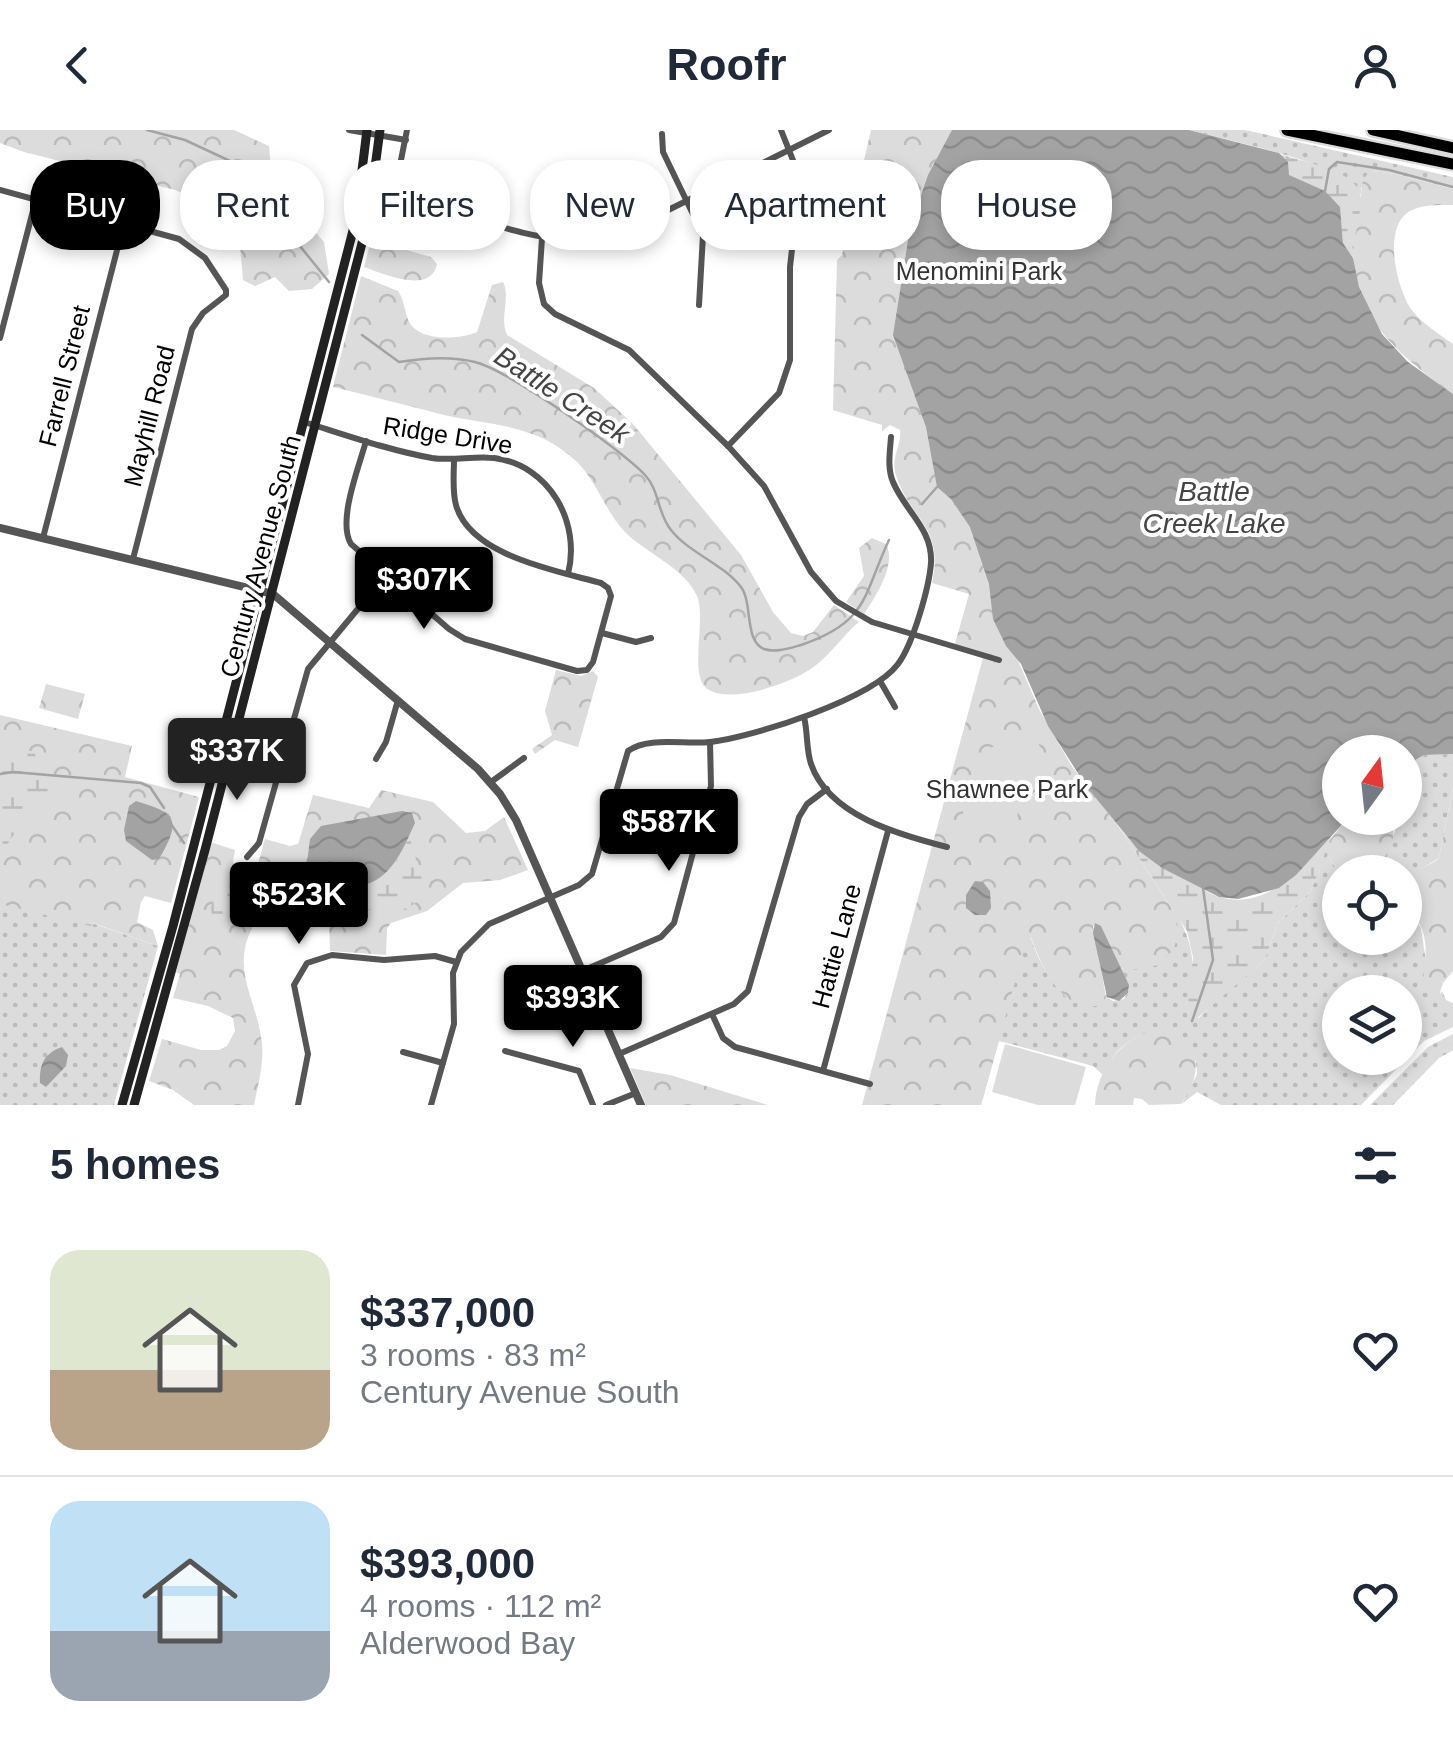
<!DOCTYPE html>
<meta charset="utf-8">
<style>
:root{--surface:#fff;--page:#f2f2f3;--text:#1f2937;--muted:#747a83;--line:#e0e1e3;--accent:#000}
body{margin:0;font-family:Helvetica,sans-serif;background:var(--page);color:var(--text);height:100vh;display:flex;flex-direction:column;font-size:38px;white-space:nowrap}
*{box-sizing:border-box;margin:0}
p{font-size:32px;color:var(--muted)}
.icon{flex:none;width:55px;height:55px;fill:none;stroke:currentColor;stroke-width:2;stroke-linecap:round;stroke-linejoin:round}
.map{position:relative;height:975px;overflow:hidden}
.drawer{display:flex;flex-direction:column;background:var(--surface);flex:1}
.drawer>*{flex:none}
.guide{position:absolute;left:30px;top:30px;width:1395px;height:90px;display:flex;gap:20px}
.needle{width:65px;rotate:15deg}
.tools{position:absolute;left:1322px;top:605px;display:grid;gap:20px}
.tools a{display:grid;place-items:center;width:100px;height:100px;border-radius:50%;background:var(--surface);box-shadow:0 5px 15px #0003;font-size:50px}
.price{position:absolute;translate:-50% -85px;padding:0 22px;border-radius:10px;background:var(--accent);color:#fff;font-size:32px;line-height:65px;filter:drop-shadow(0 2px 5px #0008)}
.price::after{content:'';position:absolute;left:50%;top:60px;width:30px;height:22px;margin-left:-15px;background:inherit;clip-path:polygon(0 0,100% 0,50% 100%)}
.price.on{background:#222;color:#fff}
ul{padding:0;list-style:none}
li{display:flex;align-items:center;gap:30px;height:250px;padding:0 50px}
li+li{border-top:2px solid var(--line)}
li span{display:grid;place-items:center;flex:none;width:280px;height:200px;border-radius:30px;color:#555}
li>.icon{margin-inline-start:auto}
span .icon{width:120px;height:120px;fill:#fffc;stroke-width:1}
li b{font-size:42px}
h2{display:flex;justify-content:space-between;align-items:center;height:120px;padding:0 50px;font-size:42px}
.chip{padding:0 35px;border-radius:40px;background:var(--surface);box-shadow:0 5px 15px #0003;font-size:35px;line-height:90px}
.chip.on{background:var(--accent);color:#fff}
header{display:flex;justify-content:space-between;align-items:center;height:130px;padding:0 50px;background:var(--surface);font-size:45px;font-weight:700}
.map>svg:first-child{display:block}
</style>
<header><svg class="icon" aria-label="back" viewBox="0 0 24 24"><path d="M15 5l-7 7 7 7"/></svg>Roofr<svg class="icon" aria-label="person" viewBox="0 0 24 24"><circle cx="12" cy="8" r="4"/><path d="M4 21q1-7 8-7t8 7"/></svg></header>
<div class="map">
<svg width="1453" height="975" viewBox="0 0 1453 975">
<defs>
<pattern id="grass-dots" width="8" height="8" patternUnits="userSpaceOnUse" patternTransform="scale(2.5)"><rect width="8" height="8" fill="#dcdcdc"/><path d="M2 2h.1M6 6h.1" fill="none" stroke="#bbb" stroke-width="1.8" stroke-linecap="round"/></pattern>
<pattern id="forest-crowns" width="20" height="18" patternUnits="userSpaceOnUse" patternTransform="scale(2.5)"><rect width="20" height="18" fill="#dcdcdc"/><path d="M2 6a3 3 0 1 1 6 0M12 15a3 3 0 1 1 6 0" fill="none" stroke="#bbb"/></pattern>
<pattern id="wetland-marsh" width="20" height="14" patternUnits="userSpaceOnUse" patternTransform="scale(2.5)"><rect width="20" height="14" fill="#dcdcdc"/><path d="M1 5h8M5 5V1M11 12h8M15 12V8" fill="none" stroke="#bbb"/></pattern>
<pattern id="water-waves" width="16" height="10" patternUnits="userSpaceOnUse" patternTransform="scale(2.5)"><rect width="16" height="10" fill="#a3a3a3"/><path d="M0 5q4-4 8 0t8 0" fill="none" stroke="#8b8b8b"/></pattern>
</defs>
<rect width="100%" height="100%" fill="#fff"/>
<g fill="url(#grass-dots)" fill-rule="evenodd">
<path d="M1189 0H1245L1453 47V59L1396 44 1372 41 1361 58V65C1348 33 1224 10 1189 0Z"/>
<path d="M998 608 1031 808C1039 833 1054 860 1076 873L1106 867V860L1107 867 1113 871 1124 869 1129 859 1120 837 1123 839 1173 780 1165 767C1196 809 1197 835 1187 885L1199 888 1221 866 1264 831 1278 793 1311 761 1328 712V726L1340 744V808H1405V775L1421 798 1426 831 1440 864 1442 861 1446 870 1453 873V897L1424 911 1361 975H1221L1197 962 1182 974 1197 944C1197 898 1152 890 1121 918 1113 925 1108 935 1103 945L1093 936 999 911 981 975ZM1340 862H1405V928H1340Z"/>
<path d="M1453 624V658L1439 728 1411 745 1405 753V742H1377L1395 701 1393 688H1405V636L1424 625Z"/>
<path d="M0 725 86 791 158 816 114 975H0Z"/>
<path d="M1453 904V920L1439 928 1393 975H1370L1428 917Z"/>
</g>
<g fill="url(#forest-crowns)">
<path d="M0 0H234L269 16 271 39 317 61 300 84 324 112 329 144 312 159 289 161 275 147 255 156 243 150 240 116 233 84 175 60 24 22 0 13Z"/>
<path d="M871 0H1158L1017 528 1039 579 1071 635 1118 696 1173 780 1178 801 1174 819 1158 835 1129 841 1120 837 1101 796H1093L1106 867 1101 875C1060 885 1039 831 1029 801L981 975H862L984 524 955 514 969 464 932 453C945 396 909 389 896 345 890 328 902 315 900 300L890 295 882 301V295L833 280 837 130 842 125Z"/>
<path d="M1372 41 1396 44 1453 59V75C1439 75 1419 74 1407 83 1383 101 1397 158 1411 179 1421 193 1439 204 1453 214V264C1403 228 1354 191 1353 122 1353 106 1358 91 1360 75 1363 61 1358 49 1372 41Z"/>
<path d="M371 110 431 127 437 134C431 165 384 144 364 137Z"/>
<path d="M361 146 398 161C406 172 404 189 414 198 427 211 462 209 477 202L492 155 503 152C511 168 499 188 507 205L594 258 633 294 741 425 773 482 791 503 803 506 813 502 834 475 859 492C843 505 832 523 816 535 796 552 733 574 709 560 687 548 707 491 697 466 684 437 645 423 624 401 605 380 597 352 577 332 538 294 493 296 444 285 407 275 370 266 333 257Z"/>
<path d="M872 408 886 414C897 434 876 466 864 484L846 472 864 446 859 418Z"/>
<path d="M556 540 581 546 593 541 598 547 578 617 555 610 535 624 532 619 552 605 545 581Z"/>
<path d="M46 554 85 564 78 589 39 578Z"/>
<path d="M0 585 132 616 125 647 199 667 171 773 145 766 141 772 137 792 153 800 158 816 93 793 91 796 0 774Z"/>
<path d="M1453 658V841L1443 853 1439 865H1433L1423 854C1424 835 1429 818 1422 799 1416 783 1395 769 1407 750 1413 738 1430 737 1439 728Z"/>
<path d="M381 660 433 672 466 703 485 701 504 687 528 740 500 750 463 753 427 781 391 793 387 798 386 825 330 821 329 790 324 785 259 786C226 836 256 864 262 913 264 934 258 955 254 975H194L173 960 149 951 162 909 201 920H219L227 916 235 901 233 888 208 876 173 868 180 844 176 842 210 712 235 720 233 732 239 739H253L258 734 265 709 290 716 298 714 313 665 369 678Z"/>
<path d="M1348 688 1393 689V712L1377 742 1340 744 1328 726V712Z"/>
<path d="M1155 900C1201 902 1206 942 1181 974L1149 975 1142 969 1134 968 1133 975H1095C1096 941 1121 908 1155 900Z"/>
<path d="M630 938 670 945 768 975H646Z"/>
</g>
<g fill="url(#wetland-marsh)">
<path d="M1281 24C1303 33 1363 40 1361 71 1360 90 1353 108 1353 128L1343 113 1341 89 1289 45Z"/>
<path d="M23 619 34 622 47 656 59 668 31 679 0 725V625Z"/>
<path d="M1118 696C1139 724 1162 737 1192 752 1201 757 1210 765 1220 767 1267 781 1303 736 1331 707L1311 761 1278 793 1264 831 1194 891 1187 885 1193 827 1187 801Z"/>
<path d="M410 704C411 733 445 770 397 781 365 780 262 767 239 780 232 784 229 792 224 798L213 793 211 777 215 766C240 751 290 747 307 727L305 738C312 747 320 750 332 753 372 764 397 740 410 704Z"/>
</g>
<g fill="#dcdcdc">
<path d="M1028 600 1033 602 1056 651C1021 663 999 653 982 622Z"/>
<path d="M974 643C1012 655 1024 668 1014 708L964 695 961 690Z"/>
<path d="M1005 914 1086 937 1075 975H1038L992 962Z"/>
</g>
<g fill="url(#water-waves)">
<path d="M952 0H1189L1279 23 1288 32 1289 45 1325 61 1340 77 1343 113 1353 128 1359 157 1382 204 1408 232 1453 264V624L1424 625 1405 636V622H1340V688H1348L1296 745 1279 758 1238 769 1219 767 1162 738 1139 721 1086 656 1048 596 1021 534 1006 516 993 489 989 454 970 397 951 369 937 357 926 297 893 205 910 98 928 45Z"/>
<path d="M136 671C175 683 183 688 159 729L152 730 126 711 124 700 129 676Z"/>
<path d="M402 681 412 683 415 693C400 726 386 761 343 756 329 754 316 750 306 740L310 709 321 696Z"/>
<path d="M975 751 983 752 990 761 991 778 986 785H975L966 778V765Z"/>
<path d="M1095 793 1101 796 1129 855 1128 863 1119 871 1107 867 1093 803Z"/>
<path d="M62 917 68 925 66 936 46 957 40 953C39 935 44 923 62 917Z"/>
</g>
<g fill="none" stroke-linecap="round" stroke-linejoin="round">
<g stroke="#a3a3a3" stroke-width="2.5">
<path d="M147 0 185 10 262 46 274 62 287 100 329 152"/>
<path d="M1325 61 1329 39 1337 32 1389 40 1453 57"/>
<path d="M362 205 399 232C423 228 451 226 475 232 507 240 621 319 645 345 660 361 657 383 671 400 689 423 722 433 741 457 753 473 744 511 764 519 776 523 790 518 801 515 869 492 863 465 889 410"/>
<path d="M922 374 937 357"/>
<path d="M0 644 13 642 141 653 150 657 164 678"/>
<path d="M171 694 184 713"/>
<path d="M1192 891 1213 830 1203 758"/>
</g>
<defs>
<g id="motorway">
<path d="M1287 0 1453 34"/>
<path d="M1373 0 1453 18"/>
</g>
</defs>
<use href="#motorway" stroke="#dbdbdb" stroke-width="16"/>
<g stroke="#555" stroke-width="6">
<path d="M349 0 406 10"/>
<path d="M407 0 396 55 404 70C425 79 449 83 472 89 527 104 577 122 632 98L829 0"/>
<path d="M662 4 663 22 703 105 699 175"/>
<path d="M0 60 179 109 205 128 226 160V165L203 183 192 199 133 429"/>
<path d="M542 108 539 153 544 174 555 184 629 220 728 316 764 356 811 442 836 471 872 492 999 530"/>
<path d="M0 208 36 69"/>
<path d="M304 292C346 305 388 320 432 328 452 331 473 326 494 328 550 335 581 393 568 444"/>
<path d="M366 311C359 337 337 391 351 414L449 499 465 509 577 541 587 540 593 532 611 466 608 458 601 453C558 441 470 426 456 375 452 361 454 344 454 329"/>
<path d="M728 316 779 263 790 230V137L800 48 781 0"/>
<path d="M43 408 124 93"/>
<path d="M602 503 636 512 651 508"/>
<path d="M880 551 895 577"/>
<path d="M804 587C808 603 806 619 811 634 829 686 900 705 947 717"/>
<path d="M376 629 386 612 398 570"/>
<path d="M491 652 524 628"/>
<path d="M247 727 259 713 308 539 386 445"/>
<path d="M582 841 661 807 674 793 711 656 710 612"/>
<path d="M712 884 723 908 735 917 870 954"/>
<path d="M505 921 579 941 593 975"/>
<path d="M403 922 443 933"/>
<path d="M619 924 734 874 748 861 799 687 807 674 827 659"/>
<path d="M823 941 888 701"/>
<path d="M298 975 308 924 294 855 307 833 332 825 384 830 435 826 456 832"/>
<path d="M431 975 454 894 453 843 461 822 489 794 579 755 592 744 628 621C648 606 685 615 710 612 754 607 872 569 898 534 913 514 929 458 931 433 933 399 905 381 893 352 887 338 890 321 891 307"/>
<path d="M606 975 636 963"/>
</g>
<path stroke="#555" stroke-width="8" d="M0 398 273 464 478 639 500 664 516 690 641 975"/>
<g stroke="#222" stroke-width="9">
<path d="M122 975 173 796 356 89 367 0"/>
<path d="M134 975 205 720 368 90 380 0"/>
</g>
<use href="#motorway" stroke="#000" stroke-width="11"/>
</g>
<g text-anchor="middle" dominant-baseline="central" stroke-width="8" stroke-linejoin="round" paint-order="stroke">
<g font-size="25" fill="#333" stroke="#fff">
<text x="979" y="141">Menomini Park</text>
<text x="1007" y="659">Shawnee Park</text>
</g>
<g font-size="25" fill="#000" stroke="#fff">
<text transform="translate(64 246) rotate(-76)">Farrell Street</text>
<text transform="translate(149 286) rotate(-76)">Mayhill Road</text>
<text transform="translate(448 305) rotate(9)">Ridge Drive</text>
<text transform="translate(260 426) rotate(-75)">Century Avenue South</text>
<text transform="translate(836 816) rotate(-75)">Hattie Lane</text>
</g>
<g font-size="28" font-style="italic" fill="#444" stroke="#fff">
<text transform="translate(562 265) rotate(33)">Battle Creek</text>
<text x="1214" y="361">Battle<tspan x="1214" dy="32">Creek Lake</tspan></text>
</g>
</g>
</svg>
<div class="tools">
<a><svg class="needle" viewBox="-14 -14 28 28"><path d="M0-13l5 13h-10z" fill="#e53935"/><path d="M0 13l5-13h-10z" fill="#747a83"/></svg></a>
<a><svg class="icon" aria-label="locate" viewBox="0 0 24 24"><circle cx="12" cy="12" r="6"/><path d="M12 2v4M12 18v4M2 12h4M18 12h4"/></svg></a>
<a><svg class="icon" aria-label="layers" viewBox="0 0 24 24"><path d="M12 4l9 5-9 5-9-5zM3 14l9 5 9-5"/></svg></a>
</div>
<b class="price" style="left:424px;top:502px">$307K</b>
<b class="price on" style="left:237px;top:673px">$337K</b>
<b class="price" style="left:669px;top:744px">$587K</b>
<b class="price" style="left:299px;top:817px">$523K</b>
<b class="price" style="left:573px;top:920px">$393K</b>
<div class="guide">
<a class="chip on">Buy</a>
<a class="chip">Rent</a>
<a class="chip">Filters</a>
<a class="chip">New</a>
<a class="chip">Apartment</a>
<a class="chip">House</a>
</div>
</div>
<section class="drawer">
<h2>5 homes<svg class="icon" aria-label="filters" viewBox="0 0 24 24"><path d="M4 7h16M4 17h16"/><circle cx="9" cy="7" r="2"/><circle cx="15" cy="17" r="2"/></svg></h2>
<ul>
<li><span style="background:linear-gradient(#dfe7d0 60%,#b9a48a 0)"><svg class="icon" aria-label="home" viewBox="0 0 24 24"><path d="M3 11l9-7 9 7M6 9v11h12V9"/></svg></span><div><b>$337,000</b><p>3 rooms · 83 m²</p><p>Century Avenue South</p></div><svg class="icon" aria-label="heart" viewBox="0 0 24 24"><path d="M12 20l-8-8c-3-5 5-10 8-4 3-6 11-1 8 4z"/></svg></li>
<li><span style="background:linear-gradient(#bfe0f5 65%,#9aa5b1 0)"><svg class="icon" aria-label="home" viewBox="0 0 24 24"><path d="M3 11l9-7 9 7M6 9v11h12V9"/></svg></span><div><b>$393,000</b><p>4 rooms · 112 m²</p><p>Alderwood Bay</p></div><svg class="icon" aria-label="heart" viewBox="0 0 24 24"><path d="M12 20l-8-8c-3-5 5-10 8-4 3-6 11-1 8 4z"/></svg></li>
</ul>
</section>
